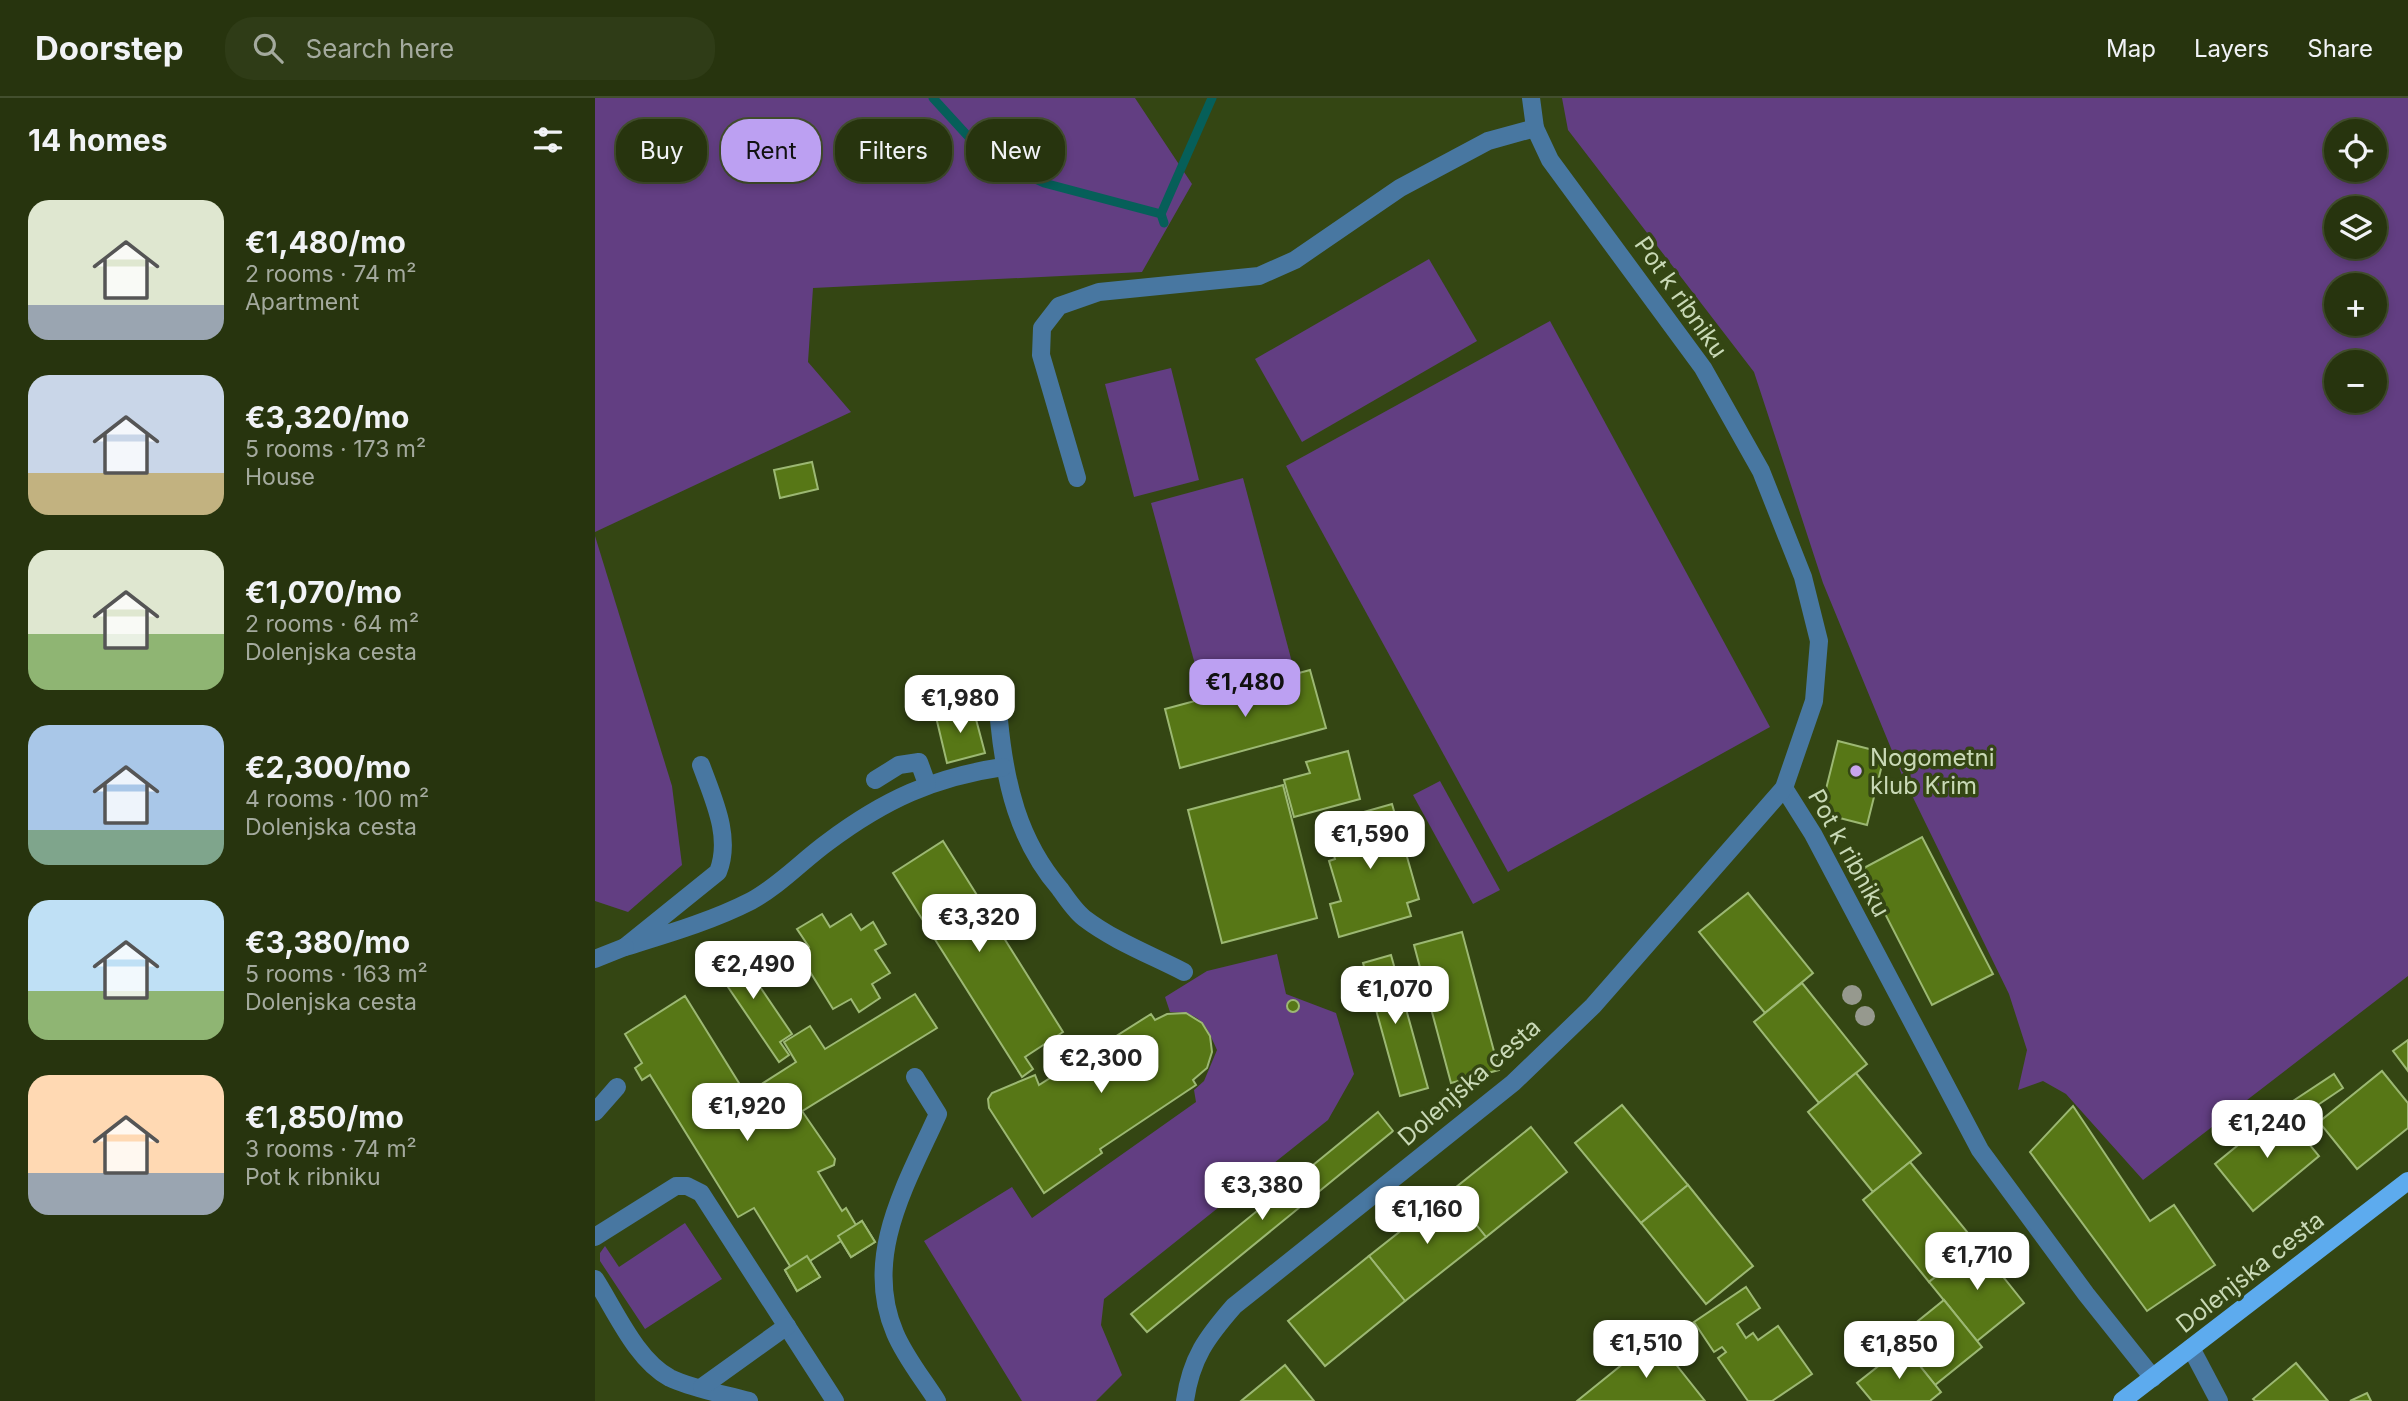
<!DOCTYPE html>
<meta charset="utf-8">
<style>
:root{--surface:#27340e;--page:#2f3c17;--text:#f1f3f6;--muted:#a4aa9e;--line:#434f2e;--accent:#bca0f2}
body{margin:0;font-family:Inter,sans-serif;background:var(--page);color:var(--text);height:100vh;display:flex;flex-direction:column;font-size:26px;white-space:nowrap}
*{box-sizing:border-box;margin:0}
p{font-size:23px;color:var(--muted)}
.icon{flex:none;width:38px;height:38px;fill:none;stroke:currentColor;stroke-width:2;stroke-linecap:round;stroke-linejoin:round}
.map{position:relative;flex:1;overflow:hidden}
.panel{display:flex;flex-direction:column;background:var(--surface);width:595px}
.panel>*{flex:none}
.guide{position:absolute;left:21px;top:21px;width:665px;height:63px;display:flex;gap:14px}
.fabs{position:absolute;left:1729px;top:21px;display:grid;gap:14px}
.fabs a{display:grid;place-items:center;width:63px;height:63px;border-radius:50%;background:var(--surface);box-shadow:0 4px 10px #0003,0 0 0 2px var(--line);font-size:35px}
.price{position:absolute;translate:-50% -60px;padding:0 16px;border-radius:14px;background:#fff;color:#222;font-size:23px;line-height:46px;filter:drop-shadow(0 2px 4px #0008)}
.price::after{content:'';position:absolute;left:50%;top:42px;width:21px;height:16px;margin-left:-10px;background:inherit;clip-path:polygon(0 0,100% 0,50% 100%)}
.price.on{background:var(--accent);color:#111}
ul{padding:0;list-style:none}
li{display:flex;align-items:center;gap:21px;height:175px;padding:0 28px}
li span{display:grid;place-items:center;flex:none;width:196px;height:140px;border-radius:21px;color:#555}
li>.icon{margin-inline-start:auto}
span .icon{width:84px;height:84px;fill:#fffc;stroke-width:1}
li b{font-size:30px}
h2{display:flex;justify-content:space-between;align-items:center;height:84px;padding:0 28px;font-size:30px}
.tag{padding:0 24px;border-radius:28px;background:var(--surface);box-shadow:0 4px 10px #0003,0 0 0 2px var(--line);font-size:24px;line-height:63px}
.tag.on{background:var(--accent);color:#111}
header{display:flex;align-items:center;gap:42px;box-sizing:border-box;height:98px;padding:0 35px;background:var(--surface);border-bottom:2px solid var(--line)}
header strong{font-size:33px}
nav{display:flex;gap:38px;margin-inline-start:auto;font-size:24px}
.search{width:490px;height:63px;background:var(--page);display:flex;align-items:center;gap:18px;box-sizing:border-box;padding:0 24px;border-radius:28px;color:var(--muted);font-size:26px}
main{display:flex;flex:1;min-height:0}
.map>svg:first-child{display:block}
</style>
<header>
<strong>Doorstep</strong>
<div class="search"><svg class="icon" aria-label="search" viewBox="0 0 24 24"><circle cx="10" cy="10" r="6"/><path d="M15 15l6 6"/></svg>Search here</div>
<nav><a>Map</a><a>Layers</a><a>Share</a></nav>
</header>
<main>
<section class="panel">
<h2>14 homes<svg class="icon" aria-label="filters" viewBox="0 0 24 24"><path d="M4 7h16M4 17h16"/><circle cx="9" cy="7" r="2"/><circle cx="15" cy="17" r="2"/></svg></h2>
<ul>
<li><span style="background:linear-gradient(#dfe7d0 75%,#9aa5b1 0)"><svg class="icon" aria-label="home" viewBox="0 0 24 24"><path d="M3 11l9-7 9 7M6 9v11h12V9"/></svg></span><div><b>€1,480/mo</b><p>2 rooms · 74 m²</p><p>Apartment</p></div></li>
<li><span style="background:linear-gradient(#c9d6e8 70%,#c2b280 0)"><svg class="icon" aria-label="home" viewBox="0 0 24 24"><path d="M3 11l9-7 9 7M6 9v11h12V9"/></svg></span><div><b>€3,320/mo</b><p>5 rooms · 173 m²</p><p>House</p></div></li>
<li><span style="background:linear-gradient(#dfe7d0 60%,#8fb573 0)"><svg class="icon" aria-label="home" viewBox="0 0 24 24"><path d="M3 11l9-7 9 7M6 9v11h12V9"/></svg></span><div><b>€1,070/mo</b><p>2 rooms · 64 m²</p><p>Dolenjska cesta</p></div></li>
<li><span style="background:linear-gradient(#a9c7e8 75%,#7fa58c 0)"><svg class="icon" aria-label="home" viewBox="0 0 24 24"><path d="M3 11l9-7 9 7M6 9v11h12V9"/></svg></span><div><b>€2,300/mo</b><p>4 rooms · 100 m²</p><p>Dolenjska cesta</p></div></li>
<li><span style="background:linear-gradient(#bfe0f5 65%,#8fb573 0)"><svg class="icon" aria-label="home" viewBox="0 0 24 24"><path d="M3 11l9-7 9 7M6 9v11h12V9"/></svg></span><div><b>€3,380/mo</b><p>5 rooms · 163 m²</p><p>Dolenjska cesta</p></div></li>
<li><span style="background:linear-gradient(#ffd9b3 70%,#9aa5b1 0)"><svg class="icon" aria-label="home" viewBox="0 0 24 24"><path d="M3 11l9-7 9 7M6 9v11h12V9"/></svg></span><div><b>€1,850/mo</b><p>3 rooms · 74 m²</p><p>Pot k ribniku</p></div></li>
</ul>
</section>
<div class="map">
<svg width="1813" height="1303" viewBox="0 0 1813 1303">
<rect width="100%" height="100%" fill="#344613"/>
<g fill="#623e82" fill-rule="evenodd">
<path d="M0 0H540L597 86 547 174 218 190 213 264 256 314 0 434Z"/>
<path d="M967 0H1813V878L1548 1082 1471 996 1448 983 1423 992 1432 952 1414 896 1307 677 1228 485 1159 274 973 32ZM1741 33H1780V72H1741ZM1741 110H1780V149H1741ZM1780 187V226H1741V187ZM1780 264V303H1741V264Z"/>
<path d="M834 161 882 243 707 344 660 261Z"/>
<path d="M955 223 1175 629 913 774 691 368Z"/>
<path d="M576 270 604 382 539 399 510 286Z"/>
<path d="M648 380 698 568 607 592 556 405Z"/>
<path d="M0 438 77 688 87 767 33 814 0 803Z"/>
<path d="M845 683 905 792 878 806 818 697Z"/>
<path d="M682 856 691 896 741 915 759 976 733 1022 509 1201 506 1227 527 1277 501 1303H427L329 1143 417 1089 437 1120 601 1004 599 992 609 983 622 952C610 925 607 915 575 914L570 899 612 873Z"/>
<path d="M90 1125 127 1181 50 1231 5 1163V1155L10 1148 24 1169Z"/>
</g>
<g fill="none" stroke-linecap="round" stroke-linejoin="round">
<g stroke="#065f59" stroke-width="9">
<path d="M338 0 392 59 449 85 566 116 569 125"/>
<path d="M566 116 617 0"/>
</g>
</g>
<g fill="#577716" stroke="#9cb873" stroke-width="2">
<path d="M217 364 223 391 185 400 179 372Z"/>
<path d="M715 572 731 630 585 670 570 611Z"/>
<path d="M378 610 390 655 352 665 341 619Z"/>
<path d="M1243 643 1290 655 1272 727 1225 715Z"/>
<path d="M753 653 765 701 699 719 689 682 715 675 711 664Z"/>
<path d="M688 687 722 820 627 845 593 712Z"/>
<path d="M797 706 824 801 812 805 816 818 744 839 735 806 746 803 734 763 740 761 730 725Z"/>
<path d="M1327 739 1398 876 1337 907 1267 771Z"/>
<path d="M348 743 468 934 430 959 438 971 427 979 298 775Z"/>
<path d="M1153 795 1218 875 1170 915 1104 834Z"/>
<path d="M227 816 235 829 256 816 266 832 278 824 291 846 280 852 295 875 277 886 285 900 264 914 256 901 238 911 204 856 214 849 202 831Z"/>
<path d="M867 834 904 972 856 985 819 847Z"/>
<path d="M138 849 197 936 185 944 194 957 184 964 116 864Z"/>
<path d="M796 857 833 990 805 998 768 865Z"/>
<path d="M1207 885 1272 966 1224 1005 1159 924Z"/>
<path d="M320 896 342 930 191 1023 187 1016 170 1027 151 996 201 964 189 944 215 928 230 951Z"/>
<path d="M90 898 170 1027 187 1016 191 1023 207 1013 240 1061 239 1067 223 1074 247 1113 251 1110 261 1127 267 1123 280 1144 256 1159 246 1143 215 1163 225 1179 202 1193 190 1172 195 1168 159 1110 143 1119 55 977 47 982 40 970 47 965 30 936Z"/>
<circle cx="698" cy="908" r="6"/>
<path d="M591 915 607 925 615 938 617 954 612 970 598 982 601 987 505 1051 507 1055 449 1095 394 1010 393 1001 397 995 440 977 444 987 556 916 560 922 572 916Z"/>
<path d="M1813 942V973L1798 953Z"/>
<path d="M1787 973 1813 1005V1030L1762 1071 1724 1024Z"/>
<path d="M1261 975 1326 1055 1278 1094 1213 1014Z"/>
<path d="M1739 976 1748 990 1708 1017 1698 1003Z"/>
<path d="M1027 1007 1093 1087 1046 1125 980 1045Z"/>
<path d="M1478 1008 1555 1123 1579 1107 1620 1167 1552 1213 1435 1054Z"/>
<path d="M1686 1012 1724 1058 1658 1113 1620 1066Z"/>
<path d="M783 1014 798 1033 552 1234 536 1216Z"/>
<path d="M936 1029 972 1074 891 1139 855 1094Z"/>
<path d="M1315 1064 1382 1146 1334 1184 1268 1102Z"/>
<path d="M1093 1087 1158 1168 1111 1206 1046 1125Z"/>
<path d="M855 1094 891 1139 810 1203 774 1158Z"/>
<path d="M267 1123 280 1144 256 1159 243 1138Z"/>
<path d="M1382 1146 1429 1205 1382 1243 1334 1184Z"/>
<path d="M212 1158 225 1179 202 1193 190 1172Z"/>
<path d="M774 1158 810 1203 730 1268 693 1223Z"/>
<path d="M1151 1189 1165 1210 1142 1226 1151 1240 1158 1235 1163 1242 1183 1228 1217 1276 1177 1303H1153L1123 1260 1131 1254 1127 1249 1119 1254 1099 1224Z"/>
<path d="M1349 1202 1387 1249 1340 1287 1302 1240Z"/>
<path d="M1060 1240 1110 1303H982Z"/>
<path d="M1309 1248 1346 1294 1335 1303H1277L1262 1285Z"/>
<path d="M1701 1265 1733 1303H1660L1658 1301Z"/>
<path d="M690 1267 719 1303H646Z"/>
<path d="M1772 1295 1776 1303H1755Z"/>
</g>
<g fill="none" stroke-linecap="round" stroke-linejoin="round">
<g stroke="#4877a1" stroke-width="18">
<path d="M482 380 446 257 447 230 464 208 504 194 664 178 700 162 805 90 893 43 940 30"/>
<path d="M404 622C410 685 423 742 465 791 472 801 480 813 489 820 519 843 556 857 589 874"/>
<path d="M106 667C118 700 137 739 123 774L30 849C72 836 117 823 156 803 184 788 208 762 233 744 289 702 339 679 408 669"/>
<path d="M280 682 304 667 324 664 332 686"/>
<path d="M1189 690 1218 736 1385 1052 1491 1196 1558 1280"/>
<path d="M0 861 30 849"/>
<path d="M320 979 343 1016C312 1085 267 1158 300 1235 310 1259 328 1281 342 1303"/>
<path d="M0 1014 22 989"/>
<path d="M0 1139 81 1088H92L106 1095 240 1303"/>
<path d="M0 1181C20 1212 41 1262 75 1280 98 1291 129 1296 154 1303"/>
<path d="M1596 1250 1624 1303"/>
<path d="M107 1289 192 1228"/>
<path d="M590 1303C596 1260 612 1239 639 1208L918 985 998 908 1189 690 1219 603 1224 543 1208 479 1166 373 1108 270 955 62 940 30 936 0"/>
</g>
<path stroke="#5dabee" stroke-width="18" d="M1527 1303 1813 1083"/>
</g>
<g fill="#96998e">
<circle cx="1257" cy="897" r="10"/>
<circle cx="1270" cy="918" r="10"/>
</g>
<circle fill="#c9a5ee" stroke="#344613" stroke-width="2.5" cx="1261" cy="673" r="7"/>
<g text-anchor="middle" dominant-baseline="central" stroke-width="7" stroke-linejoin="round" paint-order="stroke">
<g font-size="24" fill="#c9d9b6" stroke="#344613">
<text transform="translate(1086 199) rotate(55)">Pot k ribniku</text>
<text transform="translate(1254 755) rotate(61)">Pot k ribniku</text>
<text transform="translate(874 984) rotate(-41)">Dolenjska cesta</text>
<text transform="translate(1655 1174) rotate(-38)">Dolenjska cesta</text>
</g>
<g font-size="24" fill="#c9d9b6" stroke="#344613" text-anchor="start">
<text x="1275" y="659">Nogometni<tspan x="1275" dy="28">klub Krim</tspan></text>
</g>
</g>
</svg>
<div class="fabs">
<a><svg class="icon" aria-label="locate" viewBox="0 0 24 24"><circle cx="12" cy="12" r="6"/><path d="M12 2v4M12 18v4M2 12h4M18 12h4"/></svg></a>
<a><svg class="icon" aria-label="layers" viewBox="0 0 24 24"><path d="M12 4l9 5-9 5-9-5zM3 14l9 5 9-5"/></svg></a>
<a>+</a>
<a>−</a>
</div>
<b class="price on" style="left:650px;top:621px">€1,480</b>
<b class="price" style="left:365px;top:637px">€1,980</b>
<b class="price" style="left:775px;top:773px">€1,590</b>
<b class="price" style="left:384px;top:856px">€3,320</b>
<b class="price" style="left:158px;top:903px">€2,490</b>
<b class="price" style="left:800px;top:928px">€1,070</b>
<b class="price" style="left:506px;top:997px">€2,300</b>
<b class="price" style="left:152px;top:1045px">€1,920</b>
<b class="price" style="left:1672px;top:1062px">€1,240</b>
<b class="price" style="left:667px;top:1124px">€3,380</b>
<b class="price" style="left:832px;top:1148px">€1,160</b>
<b class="price" style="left:1382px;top:1194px">€1,710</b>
<b class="price" style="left:1051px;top:1282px">€1,510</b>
<b class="price" style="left:1304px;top:1283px">€1,850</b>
<div class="guide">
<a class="tag">Buy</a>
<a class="tag on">Rent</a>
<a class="tag">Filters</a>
<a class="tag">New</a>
</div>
</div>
</main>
